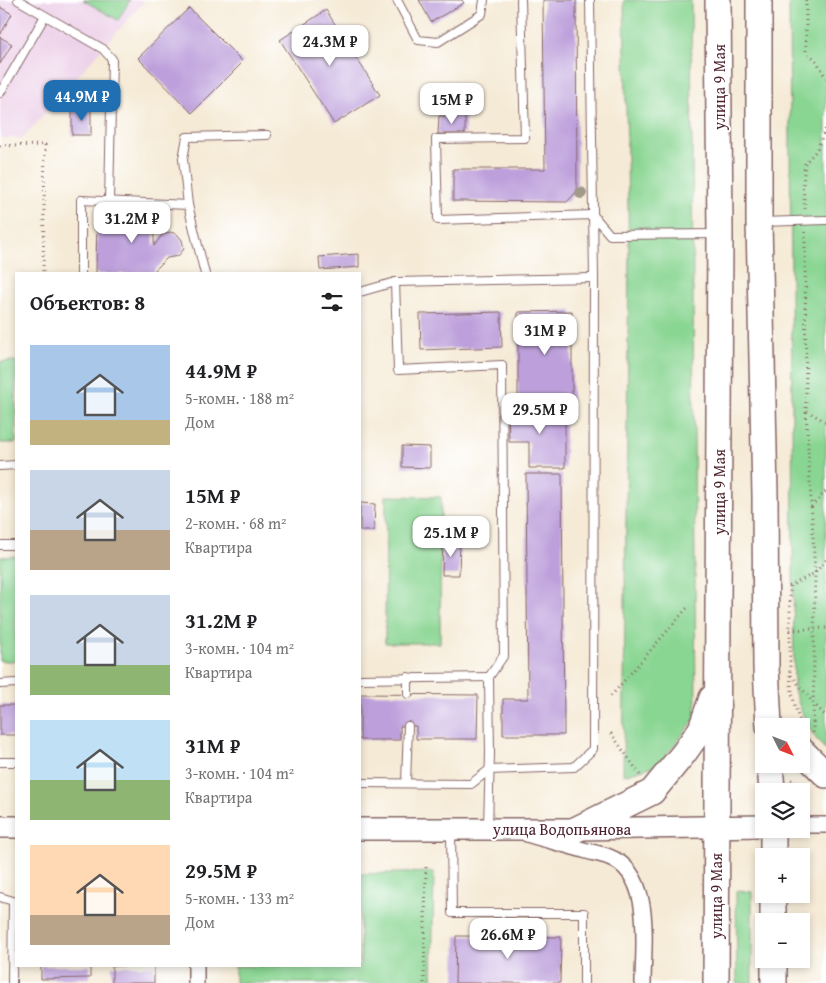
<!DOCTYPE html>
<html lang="ru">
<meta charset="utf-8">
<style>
:root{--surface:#fff;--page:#f2f2f2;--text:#202124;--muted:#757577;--accent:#1f6fb2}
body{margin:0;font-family:"Gentium Book Plus",serif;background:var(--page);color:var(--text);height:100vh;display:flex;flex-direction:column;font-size:19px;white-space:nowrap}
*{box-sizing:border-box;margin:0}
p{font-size:16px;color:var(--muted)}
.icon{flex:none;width:28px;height:28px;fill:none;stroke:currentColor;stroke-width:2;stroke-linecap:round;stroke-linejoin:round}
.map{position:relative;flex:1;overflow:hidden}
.side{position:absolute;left:15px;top:272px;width:346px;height:695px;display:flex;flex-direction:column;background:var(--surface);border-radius:0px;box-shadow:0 2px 8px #0003}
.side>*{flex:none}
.needle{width:32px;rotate:132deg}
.buttons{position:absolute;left:755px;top:718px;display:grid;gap:10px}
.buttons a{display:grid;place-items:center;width:55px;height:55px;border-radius:0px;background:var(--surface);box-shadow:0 2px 8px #0003;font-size:25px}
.price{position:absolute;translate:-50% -42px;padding:0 11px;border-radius:10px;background:#fff;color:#222;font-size:16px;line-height:32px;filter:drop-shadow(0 1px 2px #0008)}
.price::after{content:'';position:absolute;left:50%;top:30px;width:15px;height:11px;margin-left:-8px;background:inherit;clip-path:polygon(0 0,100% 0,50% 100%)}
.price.active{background:var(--accent);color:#fff}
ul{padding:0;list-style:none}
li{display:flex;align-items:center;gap:15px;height:125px;padding:0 15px}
li span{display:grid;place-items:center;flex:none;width:140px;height:100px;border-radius:0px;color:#555}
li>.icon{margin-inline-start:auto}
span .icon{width:60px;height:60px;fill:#fffc;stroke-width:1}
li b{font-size:21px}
h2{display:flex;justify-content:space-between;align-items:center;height:60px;padding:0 15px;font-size:21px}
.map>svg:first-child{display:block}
</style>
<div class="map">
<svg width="826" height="983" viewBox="0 0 826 983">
<rect width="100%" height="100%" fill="#fff"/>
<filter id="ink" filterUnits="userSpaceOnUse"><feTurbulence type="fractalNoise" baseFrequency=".02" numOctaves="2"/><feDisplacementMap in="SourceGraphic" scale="10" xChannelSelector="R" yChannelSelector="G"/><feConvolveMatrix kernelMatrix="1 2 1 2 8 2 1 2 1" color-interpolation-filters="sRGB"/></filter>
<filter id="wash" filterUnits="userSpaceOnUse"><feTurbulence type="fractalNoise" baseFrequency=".0096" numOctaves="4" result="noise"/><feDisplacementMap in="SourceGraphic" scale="20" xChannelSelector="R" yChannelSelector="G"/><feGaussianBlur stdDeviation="1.12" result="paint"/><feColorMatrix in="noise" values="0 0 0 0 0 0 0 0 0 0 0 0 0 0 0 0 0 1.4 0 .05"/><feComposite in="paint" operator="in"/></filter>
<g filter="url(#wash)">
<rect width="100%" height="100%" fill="#f5ead5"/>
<path fill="#edd1e9" d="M0 0H145L23 138H0Z"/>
<g fill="#89d592" stroke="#6a7a5e">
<path d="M83 0H130L118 20Z"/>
<path d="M624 0H691L696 718 658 765 623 775 629 260Z"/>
<path d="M789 0H826V750C809 734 801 711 794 690Z"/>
<path d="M15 361H16V443H0V362Z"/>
<path d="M386 496 441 497 440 643H385Z"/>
<path d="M16 556V661H0V557Z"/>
<path d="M434 872 432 983H235V966H360V874Z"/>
<path d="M736 891 752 892V983H737Z"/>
</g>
<g id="blocks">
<g fill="#bda0db">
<path d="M419 0H462L464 3 431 22Z"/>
<path d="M543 0H576L577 191 567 202 453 201V169H545Z"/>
<path d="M0 7 12 14 0 35Z"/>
<path d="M189 8 243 62 192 113 138 58Z"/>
<path d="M326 10 380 95 334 124 280 40Z"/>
<path d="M0 37 12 44 0 64Z"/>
<rect x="72" y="109" width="19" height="26"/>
<path d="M439 116 465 117V134H438Z"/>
<path d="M97 212 154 213V246L162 235 170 232 177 234 182 240 184 249 178 256 167 258 154 271V274H96Z"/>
<path d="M359 254V267L320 270 319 257Z"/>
<path d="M572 311V401H518V312Z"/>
<path d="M501 312 502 347 421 350 420 314Z"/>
<path d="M565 407V468H529V442H509L508 408Z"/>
<path d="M402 446 430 447V468L402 467Z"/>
<path d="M526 474H562L564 735H503V699H528Z"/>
<path d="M360 503 375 504 374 531H360Z"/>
<path d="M443 542H460L459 575H442Z"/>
<path d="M360 694 478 695 477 739H416V726H400V740H360Z"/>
<rect x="0" y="705" width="16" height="30"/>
<path d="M456 936 561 937 560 983H455Z"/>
<path d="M41 966H90V978L41 979Z"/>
<rect x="112" y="966" width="42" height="17"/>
</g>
</g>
</g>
<g filter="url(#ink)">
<use href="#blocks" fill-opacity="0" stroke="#866666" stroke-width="1"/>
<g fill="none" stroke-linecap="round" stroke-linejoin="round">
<defs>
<g id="lane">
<path d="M18 0 103 49 112 59 109 201"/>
<path d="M397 0 418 40 438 42 482 14 484 0"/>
<path d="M521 0 525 138 436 139 438 220 593 215 610 235 718 234"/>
<path d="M0 93 45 16"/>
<path d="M188 205 183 159 187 137 267 135"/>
<path d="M761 222 826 220"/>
<path d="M81 274V200L188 205 205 274"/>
<path d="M395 282 398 370 502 365 504 655 489 677 490 753 488 827"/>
<path d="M360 292 395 282 594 278"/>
<path d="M0 466 16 465"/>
<path d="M0 545H16"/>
<path d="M408 677V694"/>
<path d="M360 679 489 677"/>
<path d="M0 684 16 683"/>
<path d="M0 762H16"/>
<path d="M360 783 471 784 489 770 574 767 593 749 594 278 590 0"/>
<path d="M406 783 408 726"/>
<path d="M451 831 452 913H584V983"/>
<path d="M0 897 13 901 12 983"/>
</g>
<g id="street">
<path d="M801 825H826"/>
<path d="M527 834C547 840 567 845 587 851 594 853 602 854 609 857 654 874 643 945 643 983"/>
<path d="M196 966V983"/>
</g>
<g id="secondary">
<path d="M0 827H16"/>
<path d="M360 829H577L764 826"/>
</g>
<g id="primary">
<path d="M759 0V222L765 495 766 667 769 726"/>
<path d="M801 750 826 775"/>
<path d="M770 764 772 791"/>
<path d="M577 829 652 792 684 753 701 729 712 698"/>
<path d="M773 856V829"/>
<path d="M773 894V921"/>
<path d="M774 959V983"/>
<path d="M716 983 720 234 718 0"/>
</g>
</defs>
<use href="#lane" stroke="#866666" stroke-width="10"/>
<use href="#street" stroke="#866666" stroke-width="18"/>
<use href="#secondary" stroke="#866666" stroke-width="24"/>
<use href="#primary" stroke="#866666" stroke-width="28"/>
<g stroke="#866666" stroke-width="3" stroke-dasharray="1 4" stroke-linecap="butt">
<path d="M806 0V52L816 60 826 78"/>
<path d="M0 146 45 145 43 274"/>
<path d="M805 209 803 185 805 163 816 151 826 128"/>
<path d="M805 232 806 410 815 573 813 733"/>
<path d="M807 411 826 422"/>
<path d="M811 507 826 491"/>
<path d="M826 560 815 573 790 586V674L815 705 826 716"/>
<path d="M790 630 826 628"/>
<path d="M790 675C792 695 795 714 805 731"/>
<path d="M611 696 688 607"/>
<path d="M611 733 640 775"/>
<path d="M791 780 807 786"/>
<path d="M424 983 426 867"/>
</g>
<use href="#lane" stroke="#fff" stroke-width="8"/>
<use href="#street" stroke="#fff" stroke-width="15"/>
<use href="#secondary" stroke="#fff" stroke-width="21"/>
<use href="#primary" stroke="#fff" stroke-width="25"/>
</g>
<circle fill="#a19989" cx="581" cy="193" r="6"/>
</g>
<g text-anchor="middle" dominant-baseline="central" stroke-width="4" stroke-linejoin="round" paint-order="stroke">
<g font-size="16" fill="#4a1f2b" stroke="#fff">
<text transform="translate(719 87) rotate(-90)">улица 9 Мая</text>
<text transform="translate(719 492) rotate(-90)">улица 9 Мая</text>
<text x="562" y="829">улица Водопьянова</text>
<text transform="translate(716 896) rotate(-90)">улица 9 Мая</text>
</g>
</g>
</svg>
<div class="buttons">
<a><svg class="needle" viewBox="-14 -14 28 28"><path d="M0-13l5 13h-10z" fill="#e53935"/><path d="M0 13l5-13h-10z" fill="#757577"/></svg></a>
<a><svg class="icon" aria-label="layers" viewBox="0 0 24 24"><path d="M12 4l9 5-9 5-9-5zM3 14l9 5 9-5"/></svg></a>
<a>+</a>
<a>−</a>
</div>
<b class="price" style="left:330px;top:67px">24.3M ₽</b>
<b class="price active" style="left:82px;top:122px">44.9M ₽</b>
<b class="price" style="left:452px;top:125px">15M ₽</b>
<b class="price" style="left:132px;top:244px">31.2M ₽</b>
<b class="price" style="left:545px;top:356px">31M ₽</b>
<b class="price" style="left:540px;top:435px">29.5M ₽</b>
<b class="price" style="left:451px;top:558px">25.1M ₽</b>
<b class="price" style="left:508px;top:960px">26.6M ₽</b>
<section class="side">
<h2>Объектов: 8<svg class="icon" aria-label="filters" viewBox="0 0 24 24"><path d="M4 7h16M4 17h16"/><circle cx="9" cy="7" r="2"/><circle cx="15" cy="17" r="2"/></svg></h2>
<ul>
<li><span style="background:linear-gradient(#a9c7e8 75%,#c2b280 0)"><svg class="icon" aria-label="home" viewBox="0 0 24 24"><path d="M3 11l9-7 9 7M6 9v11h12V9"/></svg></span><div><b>44.9M ₽</b><p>5-комн. · 188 m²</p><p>Дом</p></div></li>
<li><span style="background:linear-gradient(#c9d6e8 60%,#b9a48a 0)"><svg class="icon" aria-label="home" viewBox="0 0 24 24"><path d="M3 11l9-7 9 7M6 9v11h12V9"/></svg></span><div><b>15M ₽</b><p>2-комн. · 68 m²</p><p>Квартира</p></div></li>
<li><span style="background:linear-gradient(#c9d6e8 70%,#8fb573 0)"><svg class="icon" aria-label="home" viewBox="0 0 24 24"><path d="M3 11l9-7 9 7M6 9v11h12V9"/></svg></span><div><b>31.2M ₽</b><p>3-комн. · 104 m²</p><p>Квартира</p></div></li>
<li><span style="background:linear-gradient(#bfe0f5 60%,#8fb573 0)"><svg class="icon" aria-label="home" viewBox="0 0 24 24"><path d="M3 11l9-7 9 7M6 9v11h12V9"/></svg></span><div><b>31M ₽</b><p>3-комн. · 104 m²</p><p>Квартира</p></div></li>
<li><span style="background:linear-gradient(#ffd9b3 70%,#b9a48a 0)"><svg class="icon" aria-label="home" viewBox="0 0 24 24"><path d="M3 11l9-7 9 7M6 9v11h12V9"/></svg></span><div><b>29.5M ₽</b><p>5-комн. · 133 m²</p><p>Дом</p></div></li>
</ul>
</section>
</div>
